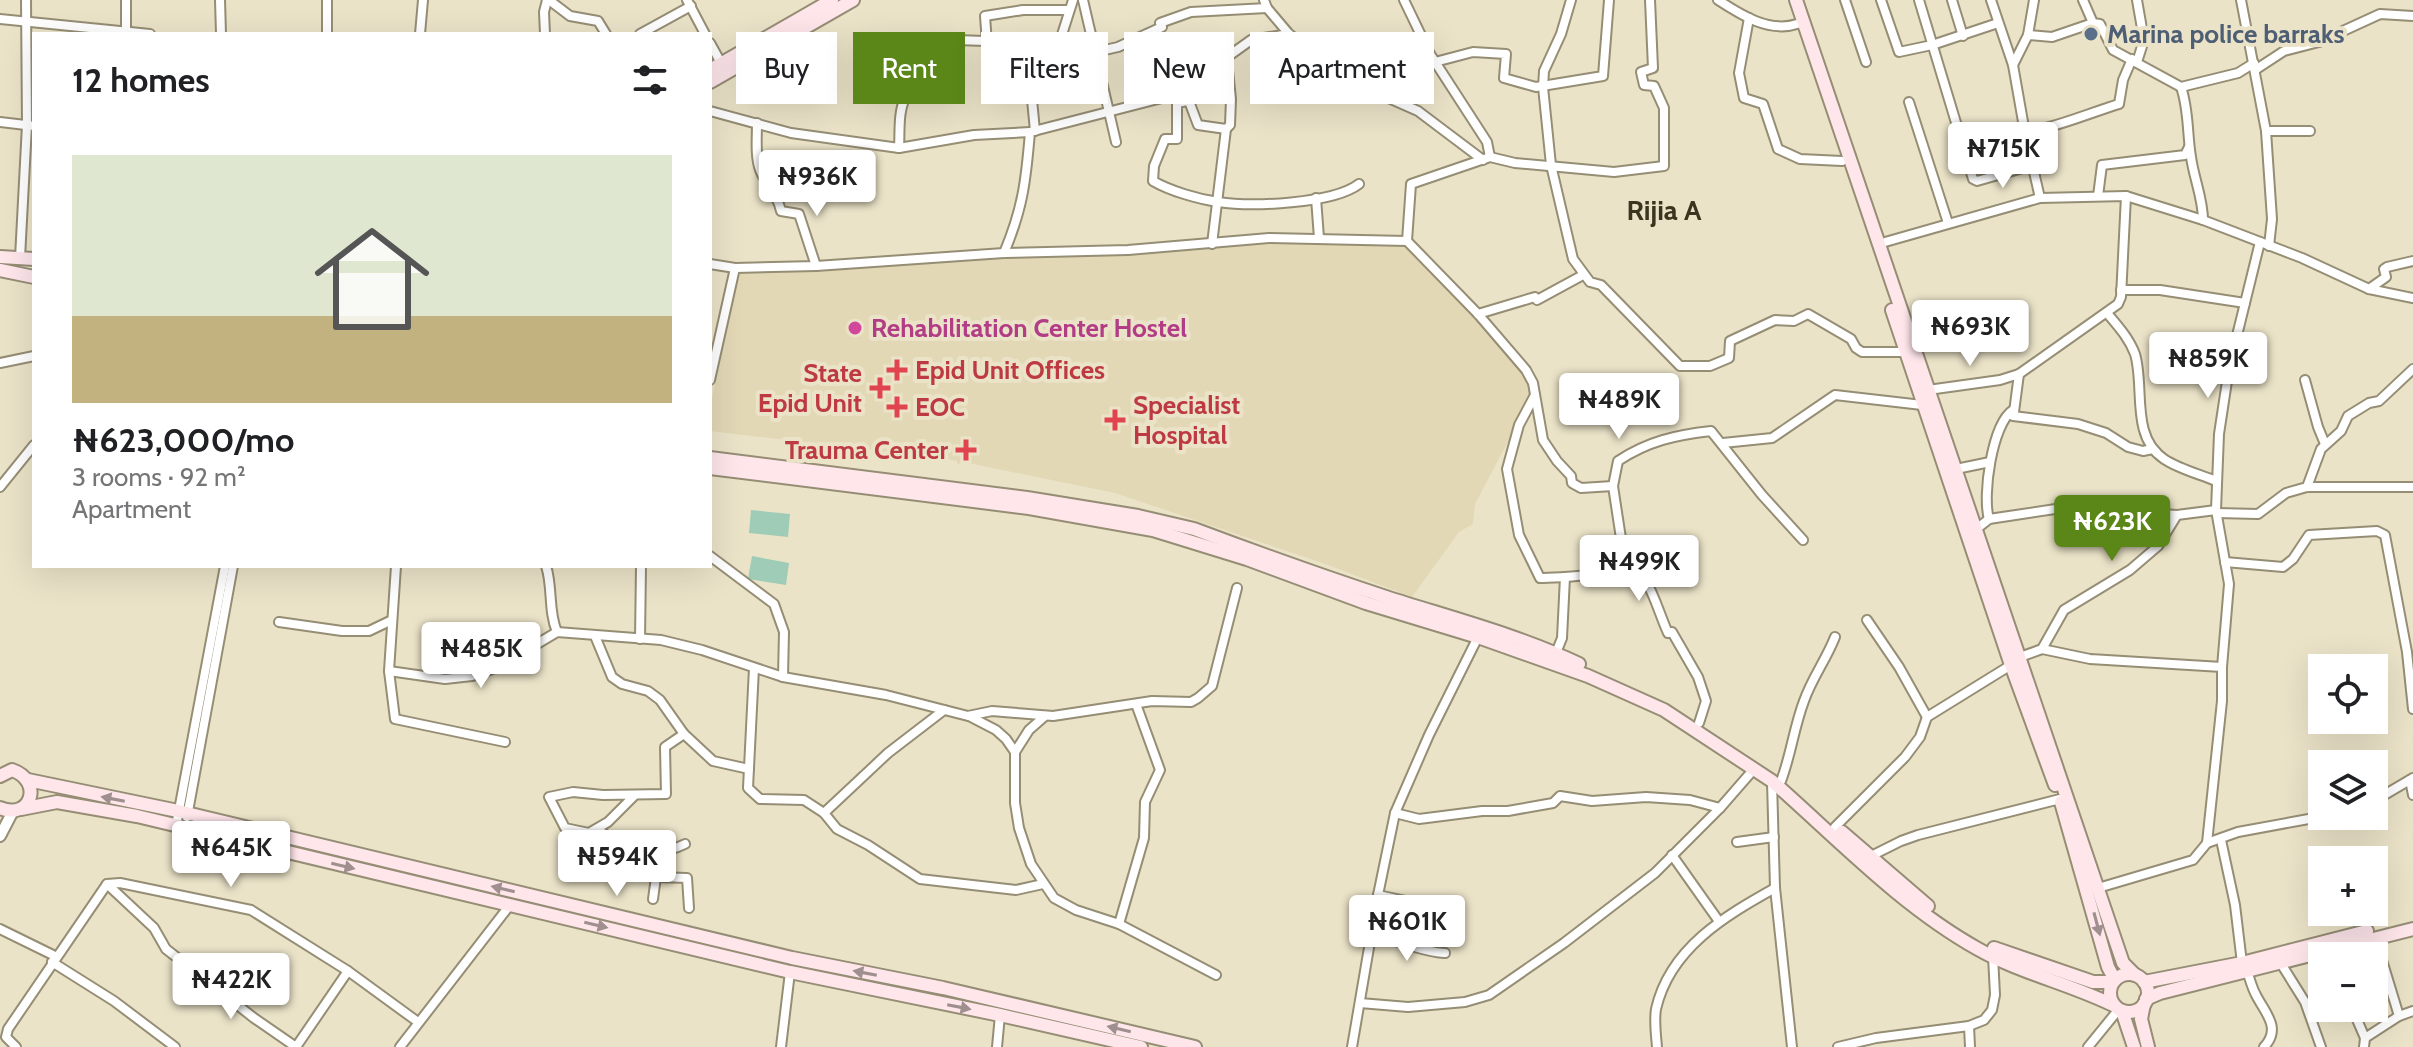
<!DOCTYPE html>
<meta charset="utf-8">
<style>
:root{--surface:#fff;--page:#f6f6f6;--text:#202124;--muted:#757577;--line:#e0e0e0;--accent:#5a8718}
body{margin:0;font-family:Cabin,sans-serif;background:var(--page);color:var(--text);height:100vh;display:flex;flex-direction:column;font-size:30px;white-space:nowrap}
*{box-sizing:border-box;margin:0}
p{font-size:26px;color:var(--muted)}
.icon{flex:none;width:44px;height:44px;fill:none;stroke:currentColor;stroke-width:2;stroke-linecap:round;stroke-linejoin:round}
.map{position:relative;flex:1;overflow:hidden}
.drawer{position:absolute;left:32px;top:32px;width:680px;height:536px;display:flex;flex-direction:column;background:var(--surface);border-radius:0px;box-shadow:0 8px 32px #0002}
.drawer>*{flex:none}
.top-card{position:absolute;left:736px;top:32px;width:760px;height:72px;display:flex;gap:16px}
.fabs{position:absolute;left:2308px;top:654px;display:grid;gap:16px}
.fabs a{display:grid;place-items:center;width:80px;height:80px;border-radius:0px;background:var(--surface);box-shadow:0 8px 32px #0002;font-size:40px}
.price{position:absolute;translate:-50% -68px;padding:0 18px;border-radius:8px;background:#fff;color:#222;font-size:26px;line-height:52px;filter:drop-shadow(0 2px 4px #0008)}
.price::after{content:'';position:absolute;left:50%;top:48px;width:24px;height:18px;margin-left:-12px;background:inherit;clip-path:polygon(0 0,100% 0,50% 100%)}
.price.current{background:var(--accent);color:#fff}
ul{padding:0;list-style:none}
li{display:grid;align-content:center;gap:16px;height:424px;padding:0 40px}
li+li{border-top:2px solid var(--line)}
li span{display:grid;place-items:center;height:248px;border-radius:0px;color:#555}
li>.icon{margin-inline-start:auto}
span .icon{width:144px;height:144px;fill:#fffc;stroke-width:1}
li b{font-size:34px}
h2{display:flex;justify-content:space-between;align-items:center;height:96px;padding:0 40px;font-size:34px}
.tag{padding:0 28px;border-radius:0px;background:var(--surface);box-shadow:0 8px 32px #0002;font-size:28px;line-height:72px}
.tag.current{background:var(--accent);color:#fff}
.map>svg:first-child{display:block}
</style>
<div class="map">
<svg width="2413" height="1047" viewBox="0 0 2413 1047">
<rect width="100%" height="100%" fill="#ebe3c8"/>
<path fill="#e2d8b6" d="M1399 238 1466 305 1530 378 1532 396 1475 504 1473 524 1459 532 1412 597 1325 564 1115 493 963 462 957 464V461L946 459 710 431V408L739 269Z"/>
<g fill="#9eccb6">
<path d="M751 510 790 514 788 537 749 533Z"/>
<path d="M752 556 789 563 786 585 748 579Z"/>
</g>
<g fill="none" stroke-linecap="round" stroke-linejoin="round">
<defs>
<g id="minor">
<path d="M220 0 221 34"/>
<path d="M327 0V34"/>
<path d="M549 0 570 16 598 21 606 34"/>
<path d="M687 0 705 34"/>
<path d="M1083 0 1116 142"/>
<path d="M1264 0 1267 8 1289 34 1320 58 1347 74 1372 84 1384 96 1418 111 1483 160"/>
<path d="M1404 0 1430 54 1487 142 1490 157"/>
<path d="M1571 0 1561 34 1544 71 1543 87 1551 165 1573 259 1590 282 1601 285 1680 366H1710L1729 358 1730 341 1775 320 1794 321 1808 314 1851 339 1856 348 1862 352H1906"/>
<path d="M1718 0C1741 15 1769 33 1797 24"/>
<path d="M1845 0 1866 62"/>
<path d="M1881 0 1899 52 1932 45 1998 23"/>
<path d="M1919 0 1973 179 1977 181 2033 165"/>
<path d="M1952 0 1963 36"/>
<path d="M1991 0 2013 65 2025 133 2040 198"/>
<path d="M2083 0 2093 23 2100 24 2113 50 2181 87 2238 73 2254 63"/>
<path d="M2137 0 2144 40 2137 62"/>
<path d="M2241 0 2266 131 2272 219 2269 246"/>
<path d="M1069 10H1023L985 16 990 85 1045 88 1073 0"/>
<path d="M1749 18 1739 73 1744 98 1763 104 1778 149 1800 159 1842 161"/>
<path d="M0 19 150 34"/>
<path d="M126 34V0"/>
<path d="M420 34 423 0"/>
<path d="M545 34 544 12 547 0"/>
<path d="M640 34 691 6"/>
<path d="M2028 35 2052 37 2093 23"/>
<path d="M710 43 721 63"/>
<path d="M1096 52 1118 47 1162 27 1160 23 1191 12 1267 8"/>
<path d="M1435 62 1473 52 1506 54 1504 78 1536 87 1603 76 1609 0"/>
<path d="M2013 65 2028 35 2034 0"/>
<path d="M2255 70 2284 51 2319 42 2380 14 2413 16"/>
<path d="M2181 87C2189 110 2187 133 2191 157 2194 179 2203 198 2203 220"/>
<path d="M1184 88 1198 125 1226 129 1212 244"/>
<path d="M1031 89 1035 131"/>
<path d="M1187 101 1177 103V139H1165L1154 166 1153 181C1170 191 1198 199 1218 202 1251 207 1333 204 1359 184"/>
<path d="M1909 102 1948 223"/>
<path d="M710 111 791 133 899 148 974 135 1030 132 1162 98 1184 88 1251 40 1289 34"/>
<path d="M0 122 34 126"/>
<path d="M757 123C757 138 755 156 760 170 766 186 776 190 781 211L799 214 816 266"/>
<path d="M1226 129 1230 125 1231 99 1227 60"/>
<path d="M2266 131H2310"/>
<path d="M2025 133C2057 127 2087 114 2119 104L2123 80 2132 59"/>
<path d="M899 148C900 132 898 113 905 98 916 72 924 70 928 39L985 41"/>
<path d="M2098 196 2102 165 2185 155 2189 147"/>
<path d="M1316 198 1319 238"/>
<path d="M1407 241 1411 184 1490 157 1515 163 1614 172 1664 166V108L1654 86 1644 85 1641 72 1653 68 1650 0"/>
<path d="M1878 244 2040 198 2126 196 2203 220 2302 258 2369 289 2413 298"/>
<path d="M1004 253C1023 208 1026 180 1030 132"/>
<path d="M20 258 27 125 26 0"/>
<path d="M710 264 735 268"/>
<path d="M2369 289 2386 277 2384 269 2387 267 2413 261"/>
<path d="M2121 290H2160L2245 303"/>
<path d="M2107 313C2118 326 2129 338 2135 354 2145 387 2130 436 2164 459 2179 469 2199 474 2216 481"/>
<path d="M1478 314 1535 297 1537 300 1583 275"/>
<path d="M0 363 34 356"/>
<path d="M710 380 735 268 816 266 1004 253 1128 250 1269 238 1407 241 1478 314 1526 370 1533 383 1543 440 1557 461 1571 476 1572 483 1581 488 1613 486"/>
<path d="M2305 380 2318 427 2325 444"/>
<path d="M1928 390 2000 380 2019 374 2118 304 2121 297 2126 196"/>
<path d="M1535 395 1519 425 1507 469 1519 535 1540 578C1567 577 1603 578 1624 558"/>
<path d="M2014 412 2019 374"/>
<path d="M1723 443 1772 438 1835 395 1922 405"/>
<path d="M1956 469 1990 462"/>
<path d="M0 487 34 445"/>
<path d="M2307 487 2321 449 2341 431 2348 416 2369 403 2379 401 2413 369"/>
<path d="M2217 513 2258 514 2286 493 2307 487H2413"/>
<path d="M1989 519C1982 496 1992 424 2013 410V416L2078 424 2106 433 2128 447 2143 451 2153 449 2157 453"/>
<path d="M1975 530 1989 519 2102 502 2146 513 2177 515"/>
<path d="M710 556 774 604 784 632 783 677"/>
<path d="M1624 558 1613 486 1618 461C1648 441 1676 435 1711 431L1762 495 1803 540"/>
<path d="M1624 558C1650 573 1656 607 1668 633L1672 632 1698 677 1706 701 1699 723"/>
<path d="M2225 562 2283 567 2293 559 2309 535 2377 531 2385 535 2407 652 2413 709"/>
<path d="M396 566 389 671 395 719 505 742"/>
<path d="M546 566C553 587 548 611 557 632"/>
<path d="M1867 620 1899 667 1927 717"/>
<path d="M279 622 342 631H369L392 620"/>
<path d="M595 636 612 677 622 684 648 691 660 700 684 734 713 761 749 769"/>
<path d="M640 639 641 566"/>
<path d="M2042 649 2090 659 2222 667"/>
<path d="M1556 653 1562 638 1565 577"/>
<path d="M2020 657 2042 649 2064 610 2130 570 2158 546 2177 515 2216 510"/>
<path d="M754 668 748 788 760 799 804 800 824 813 837 829 868 845 920 879 1016 890 1043 884"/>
<path d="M389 671 445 679 472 676 500 666 557 632 661 640 702 650 783 677 886 695 968 716 992 711 1053 716 1152 701 1191 702 1198 698 1212 686 1237 588"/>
<path d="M969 716 996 730 1006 739 1015 752V803L1019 828 1031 864 1054 898 1076 910 1119 924 1216 975"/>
<path d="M1015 752 1029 730 1045 716"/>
<path d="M2410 780 2413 795"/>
<path d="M1781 781C1791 755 1794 727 1804 701 1812 678 1826 660 1835 637"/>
<path d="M1772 782 1775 888 1792 1047"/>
<path d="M634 796 608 822 589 833 565 828 549 797 573 792 603 795 666 794 665 747 684 734"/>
<path d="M2374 801 2413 778"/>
<path d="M824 813 888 753 944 710"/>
<path d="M1395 813 1419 819 1482 811H1508L1553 803 1560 796 1592 801 1646 797 1690 800 1720 808"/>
<path d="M187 817 233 566"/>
<path d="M176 826 225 566"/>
<path d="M1835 827 1905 757 1920 737 1927 717 2011 665"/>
<path d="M597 829C622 848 655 859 685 844"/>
<path d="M2221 840 2235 905 2242 963"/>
<path d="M1737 842 1774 837"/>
<path d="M2207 843 2238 832 2325 816"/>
<path d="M652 853 656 877 653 899"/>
<path d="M1672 855 1718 920"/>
<path d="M1871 856 1901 841 1918 835 2060 799"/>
<path d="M656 877 687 878 689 908"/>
<path d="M107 884 154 928 166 949 254 1018 296 1047 348 971"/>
<path d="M2098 888 2193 860 2207 843 2222 701V667L2229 584 2216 510 2219 434 2229 368 2260 242"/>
<path d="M1378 895 1424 905"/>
<path d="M1119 924 1144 838 1145 802 1160 770 1136 704"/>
<path d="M0 929 55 956"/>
<path d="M1371 935C1397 938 1419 952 1445 953"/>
<path d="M2375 937 2399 1016"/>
<path d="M52 962 114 1001 175 1047"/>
<path d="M2280 962 2305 1002 2321 1047"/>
<path d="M2247 971C2250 979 2252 988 2256 995 2265 1013 2282 1028 2264 1047"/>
<path d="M1360 1003 1408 1007 1465 1002 1489 995 1564 943 1655 873 1720 808 1754 769"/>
<path d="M2352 1008 2365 1038 2364 1047"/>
<path d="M1969 1026 1970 1047"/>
<path d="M2365 1038 2399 1016 2413 1011"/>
<path d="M16 1047 6 1037 8 1029 107 884 120 883 251 910 348 971 418 1022"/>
<path d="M400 1047 510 905"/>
<path d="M781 1047 790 972"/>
<path d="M997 1047 1000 1015"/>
<path d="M1352 1047 1378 895 1395 813 1429 735 1479 635"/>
<path d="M1657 1047C1656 1035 1654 1021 1656 1009 1670 948 1725 916 1775 888"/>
<path d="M1838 1047 1876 1038 1969 1026 1984 1020 1992 1010 1995 995 1993 956"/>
<path d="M2088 1047 2119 1009"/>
</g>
<path id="tertiary" d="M0 836 13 811"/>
<g id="secondary">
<path d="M1796 0 2123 963 2135 975"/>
<path d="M710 70 832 0"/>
<path d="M710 82 853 0"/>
<path d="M0 257 34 259"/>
<path d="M0 270 34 277"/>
<path d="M1892 310 2011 665 2055 785"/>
<path d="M710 458 1027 498 1138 516 1194 529C1258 553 1322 576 1386 597 1451 618 1518 635 1579 664"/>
<path d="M710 468 1029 508 1153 530 1247 559 1366 603 1478 637 1588 676 1664 710 1772 781C1838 839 1901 906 1978 949 2020 973 2071 984 2115 1006"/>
<path d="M0 776 12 770C44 781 31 821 0 808"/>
<path d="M28 780 178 811 792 958 943 988 1195 1047"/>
<path d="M2061 802 2108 967 2115 980"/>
<path d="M21 809 57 802 137 816 790 972 1000 1015 1141 1047"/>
<path d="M1842 832 1928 906"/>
<path d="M1994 948 2093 982H2113"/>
<circle cx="2129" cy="993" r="19"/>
<path d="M2144 982 2242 963 2367 931"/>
<path d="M2146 999 2160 993 2413 929"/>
<path d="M2144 1004 2141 1019 2148 1047"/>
<path d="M2122 1011 2134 1047"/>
</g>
</defs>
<use href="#minor" stroke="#958d74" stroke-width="12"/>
<use href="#tertiary" stroke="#958d74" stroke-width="14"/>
<use href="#secondary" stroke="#958d74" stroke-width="16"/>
<use href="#minor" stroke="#fff" stroke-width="8"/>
<use href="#tertiary" stroke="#fff" stroke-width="10"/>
<use href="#secondary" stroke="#fee6eb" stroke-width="12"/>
</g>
<defs><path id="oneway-solid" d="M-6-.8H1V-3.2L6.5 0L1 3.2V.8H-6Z" transform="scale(2)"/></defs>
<g fill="#9f8f8f">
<use href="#oneway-solid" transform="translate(113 799) rotate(-169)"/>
<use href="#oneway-solid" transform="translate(343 866) rotate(13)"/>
<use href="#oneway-solid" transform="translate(503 889) rotate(-167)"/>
<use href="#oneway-solid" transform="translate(2097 924) rotate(75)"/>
<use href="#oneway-solid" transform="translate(596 925) rotate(13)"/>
<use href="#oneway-solid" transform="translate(865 973) rotate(-169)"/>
<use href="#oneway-solid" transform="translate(959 1007) rotate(11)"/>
<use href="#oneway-solid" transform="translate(1119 1029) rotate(-167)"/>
</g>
<circle fill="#5c6f8a" stroke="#ebe3c8" stroke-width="3" cx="2091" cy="34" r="8"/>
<circle fill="#d1479c" stroke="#ebe3c8" stroke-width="3" cx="855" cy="328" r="8"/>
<g fill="#e0444e" stroke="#ebe3c8" stroke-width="3">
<path d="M893 358h8v8h8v8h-8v8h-8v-8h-8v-8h8z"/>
<path d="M876 376h8v8h8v8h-8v8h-8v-8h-8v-8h8z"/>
<path d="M893 395h8v8h8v8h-8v8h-8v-8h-8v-8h8z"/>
<path d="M1111 408h8v8h8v8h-8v8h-8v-8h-8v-8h8z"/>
<path d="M962 438h8v8h8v8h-8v8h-8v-8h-8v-8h8z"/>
</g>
<g text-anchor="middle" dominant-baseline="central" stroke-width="8" stroke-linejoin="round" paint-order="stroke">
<g font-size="26" font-weight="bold" fill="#4e5e75" stroke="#ebe3c8" text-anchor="start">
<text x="2107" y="34">Marina police barraks</text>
</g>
<g font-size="26" font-weight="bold" fill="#b23c85" stroke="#ebe3c8" text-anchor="start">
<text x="871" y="328">Rehabilitation Center Hostel</text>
</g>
<g font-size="26" font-weight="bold" fill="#be3a42" stroke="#ebe3c8" text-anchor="start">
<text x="915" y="370">Epid Unit Offices</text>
<text x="862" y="373" text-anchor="end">State<tspan x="862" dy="30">Epid Unit</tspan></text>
<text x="1133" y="405">Specialist<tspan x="1133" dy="30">Hospital</tspan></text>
<text x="915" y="407">EOC</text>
<text x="948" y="450" text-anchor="end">Trauma Center</text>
</g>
<g font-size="28" font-weight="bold" fill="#3b341e" stroke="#ebe3c8">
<text x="1664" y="210">Rijia A</text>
</g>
</g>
</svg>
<div class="fabs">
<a><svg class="icon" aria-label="locate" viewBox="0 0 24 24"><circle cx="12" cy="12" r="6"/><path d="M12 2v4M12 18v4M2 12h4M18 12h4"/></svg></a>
<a><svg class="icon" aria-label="layers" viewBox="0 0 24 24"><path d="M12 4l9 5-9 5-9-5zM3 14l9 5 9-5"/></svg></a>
<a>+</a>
<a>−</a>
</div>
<b class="price" style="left:2003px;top:190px">₦715K</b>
<b class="price" style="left:817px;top:218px">₦936K</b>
<b class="price" style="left:1970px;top:368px">₦693K</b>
<b class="price" style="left:2208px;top:400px">₦859K</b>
<b class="price" style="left:1619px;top:441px">₦489K</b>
<b class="price current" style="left:2112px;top:563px">₦623K</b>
<b class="price" style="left:1639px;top:603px">₦499K</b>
<b class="price" style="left:481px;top:690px">₦485K</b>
<b class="price" style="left:231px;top:889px">₦645K</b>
<b class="price" style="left:617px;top:898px">₦594K</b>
<b class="price" style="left:1407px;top:963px">₦601K</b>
<b class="price" style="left:231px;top:1021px">₦422K</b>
<div class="top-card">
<a class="tag">Buy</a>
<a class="tag current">Rent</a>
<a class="tag">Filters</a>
<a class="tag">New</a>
<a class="tag">Apartment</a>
</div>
<section class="drawer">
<h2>12 homes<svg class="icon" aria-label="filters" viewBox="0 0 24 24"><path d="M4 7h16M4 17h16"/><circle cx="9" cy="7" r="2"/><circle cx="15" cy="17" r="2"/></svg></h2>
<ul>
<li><span style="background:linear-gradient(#dfe7d0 65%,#c2b280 0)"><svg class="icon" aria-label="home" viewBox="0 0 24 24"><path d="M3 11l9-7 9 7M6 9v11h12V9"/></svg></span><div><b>₦623,000/mo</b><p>3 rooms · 92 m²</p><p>Apartment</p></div></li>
</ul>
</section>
</div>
